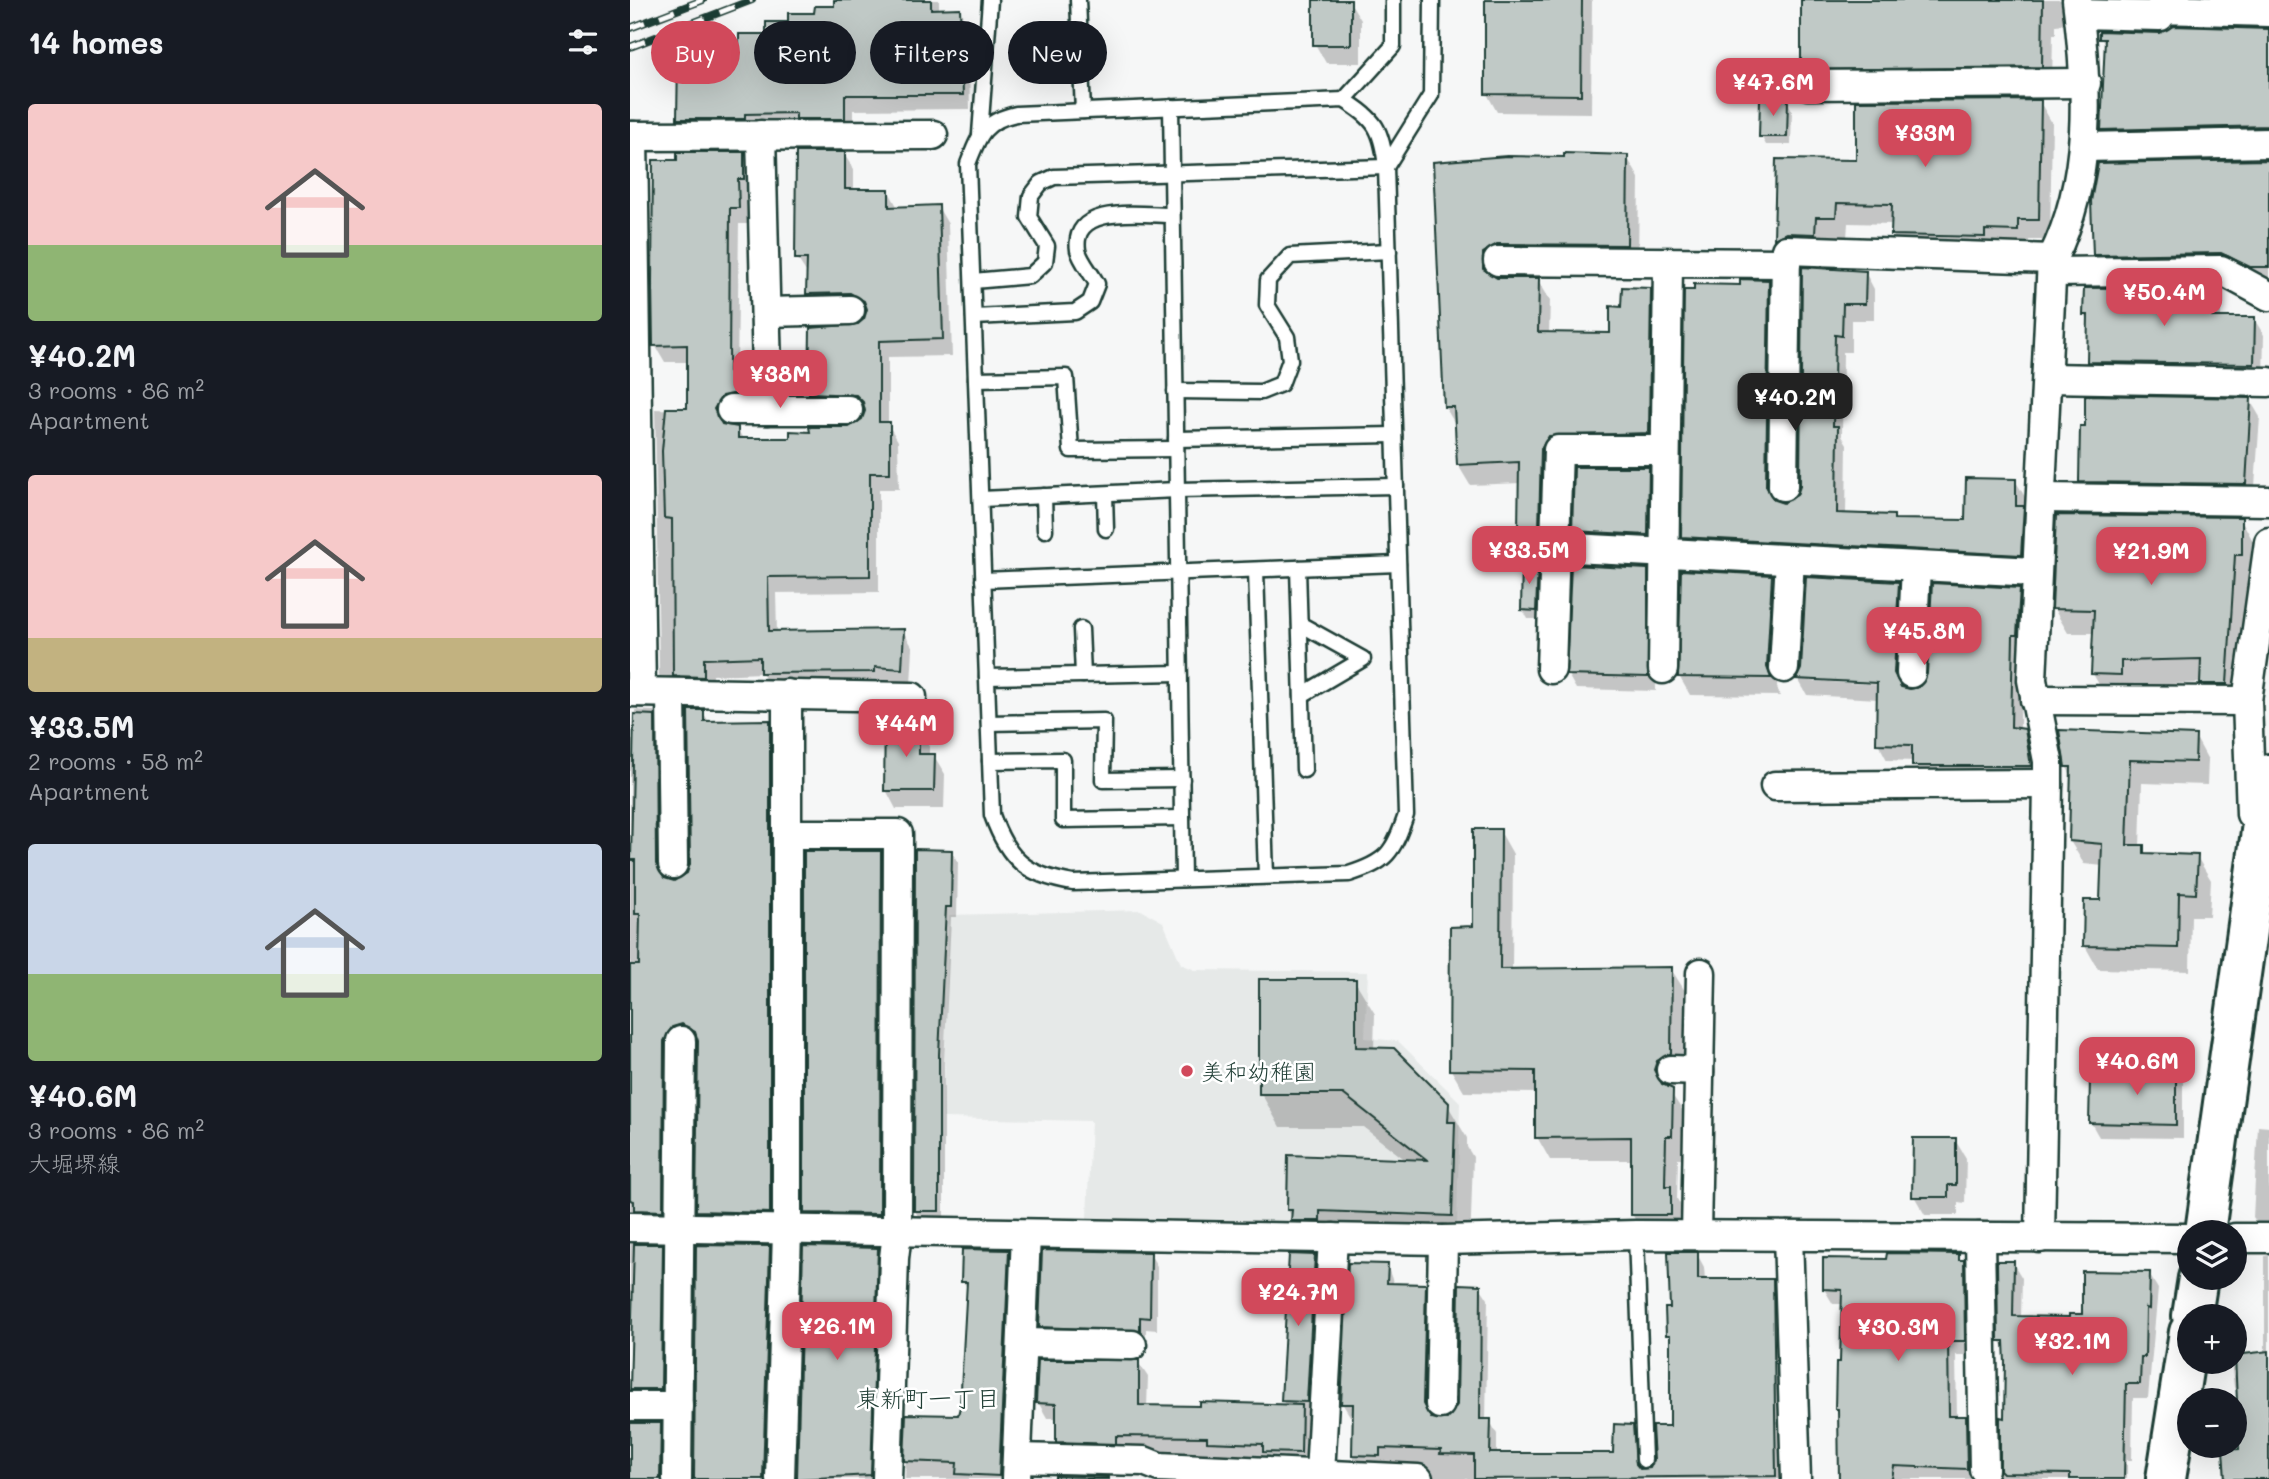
<!DOCTYPE html>
<meta charset="utf-8">
<style>
:root{--surface:#171b24;--page:#242831;--text:#f1f3f6;--muted:#9ea1a6;--accent:#d1495b}
body{margin:0;font-family:Mali,"Klee One",sans-serif;background:var(--page);color:var(--text);height:100vh;display:flex;flex-direction:column;font-size:26px;white-space:nowrap}
*{box-sizing:border-box;margin:0}
p{font-size:23px;color:var(--muted)}
.icon{flex:none;width:38px;height:38px;fill:none;stroke:currentColor;stroke-width:2;stroke-linecap:round;stroke-linejoin:round}
.map{position:relative;flex:1;overflow:hidden}
.drawer{display:flex;flex-direction:column;background:var(--surface);width:630px}
.drawer>*{flex:none}
.banner{position:absolute;left:21px;top:21px;width:665px;height:63px;display:flex;gap:14px}
.controls{position:absolute;left:1547px;top:1220px;display:grid;gap:14px}
.controls a{display:grid;place-items:center;width:70px;height:70px;border-radius:50%;background:var(--surface);box-shadow:0 7px 28px #0002;font-size:35px}
.price{position:absolute;translate:-50% -60px;padding:0 16px;border-radius:14px;background:var(--accent);color:#fff;font-size:23px;line-height:46px;filter:drop-shadow(0 2px 4px #0008)}
.price::after{content:'';position:absolute;left:50%;top:42px;width:21px;height:16px;margin-left:-10px;background:inherit;clip-path:polygon(0 0,100% 0,50% 100%)}
.price.on{background:#222;color:#fff}
ul{padding:0;list-style:none}
li{display:grid;align-content:center;gap:14px;height:371px;padding:0 28px}
li span{display:grid;place-items:center;height:217px;border-radius:7px;color:#555}
li>.icon{margin-inline-start:auto}
span .icon{width:126px;height:126px;fill:#fffc;stroke-width:1}
li b{font-size:30px}
h2{display:flex;justify-content:space-between;align-items:center;height:84px;padding:0 28px;font-size:30px}
.chip{padding:0 24px;border-radius:32px;background:var(--surface);box-shadow:0 7px 28px #0002;font-size:24px;line-height:63px}
.chip.on{background:var(--accent);color:#fff}
main{display:flex;flex:1;min-height:0}
.map>svg:first-child{display:block}
</style>
<main>
<section class="drawer">
<h2>14 homes<svg class="icon" aria-label="filters" viewBox="0 0 24 24"><path d="M4 7h16M4 17h16"/><circle cx="9" cy="7" r="2"/><circle cx="15" cy="17" r="2"/></svg></h2>
<ul>
<li><span style="background:linear-gradient(#f6c9c9 65%,#8fb573 0)"><svg class="icon" aria-label="home" viewBox="0 0 24 24"><path d="M3 11l9-7 9 7M6 9v11h12V9"/></svg></span><div><b>¥40.2M</b><p>3 rooms · 86 m²</p><p>Apartment</p></div></li>
<li><span style="background:linear-gradient(#f6c9c9 75%,#c2b280 0)"><svg class="icon" aria-label="home" viewBox="0 0 24 24"><path d="M3 11l9-7 9 7M6 9v11h12V9"/></svg></span><div><b>¥33.5M</b><p>2 rooms · 58 m²</p><p>Apartment</p></div></li>
<li><span style="background:linear-gradient(#c9d6e8 60%,#8fb573 0)"><svg class="icon" aria-label="home" viewBox="0 0 24 24"><path d="M3 11l9-7 9 7M6 9v11h12V9"/></svg></span><div><b>¥40.6M</b><p>3 rooms · 86 m²</p><p>大堀堺線</p></div></li>
</ul>
</section>
<div class="map">
<svg width="1639" height="1479" viewBox="0 0 1639 1479">
<rect width="100%" height="100%" fill="#f6f7f7"/>
<filter id="ink" filterUnits="userSpaceOnUse"><feTurbulence type="fractalNoise" baseFrequency=".0143" numOctaves="2"/><feDisplacementMap in="SourceGraphic" scale="14" xChannelSelector="R" yChannelSelector="G"/><feConvolveMatrix kernelMatrix="1 2 1 2 8 2 1 2 1" color-interpolation-filters="sRGB"/></filter>
<g filter="url(#ink)">
<path fill="#e6e9e8" d="M511 910 533 922 551 964 565 970 738 972 735 1038 768 1041 830 1102 827 1225 457 1218 461 1121 313 1118 319 915Z"/>
<g fill="#0003" fill-rule="evenodd">
<path d="M206 0H309V10H329L338 25 340 109 223 110V133L58 134 49 119 83 60 160 24 205 7Z"/>
<path d="M857 0H962L961 113 867 112 857 94Z"/>
<path d="M1173 0H1639L1426 25V34H1423L1422 85 1183 89 1172 70Z"/>
<path d="M720 2 731 20V63H696L685 44Z"/>
<path d="M1543 28 1639 30V143L1482 146 1472 130 1477 49 1471 38 1530 34Z"/>
<path d="M1157 101 1162 110 1161 145H1136L1131 136Z"/>
<path d="M1410 102 1422 123 1420 240H1399V251L1275 256 1263 235V224L1218 223 1217 238 1197 237 1158 259 1146 238 1147 161 1227 162Z"/>
<path d="M113 154 123 171 122 195H117V224H109L107 374 117 391V410L101 412 94 426 107 428 113 439 161 440 181 433V428L227 426 236 412 190 410 181 393 237 318 236 313 231 310 187 311 177 294 178 275 167 258 214 154 224 170V190H258L268 208 308 207 318 224 322 356 258 357V424L268 441 269 489H249V592L146 593 147 632 273 631 283 648 281 685 141 690 132 673 83 675V693L39 692 29 675 25 409 59 410V362H35L25 345 22 161Z"/>
<path d="M997 157 1009 178 1008 265 871 267 865 278 908 280 920 300 919 334 981 335 993 308 1020 290 1032 311 1030 454 931 456 920 550 902 549 890 528 891 483 840 485 828 465 827 427 815 407 805 163Z"/>
<path d="M1639 160V284L1475 272 1465 254 1469 165Z"/>
<path d="M1174 269 1235 272 1244 289V320H1221V352H1213L1212 436 1217 444 1216 515 1265 520 1337 522 1385 480 1395 497 1394 511 1402 524 1400 571 1063 553 1053 537 1112 286 1138 281 1148 298 1145 502 1161 503 1171 487Z"/>
<path d="M1582 288 1591 305V318L1624 319 1634 335 1633 379 1468 378 1459 362V322L1455 315Z"/>
<path d="M1620 400 1630 417 1624 500 1461 498 1451 481Z"/>
<path d="M1018 468 1029 487 1028 553 954 549 944 531Z"/>
<path d="M1428 517 1611 519 1624 543 1625 579H1618L1610 708H1585L1571 683 1504 685V699L1477 698 1463 674 1465 633H1438L1424 609Z"/>
<path d="M907 565 912 573 910 619H898L893 610Z"/>
<path d="M1017 570 1025 585 1026 691 946 689 938 675Z"/>
<path d="M1141 577 1152 595 1147 687 1150 696 1060 695 1049 676Z"/>
<path d="M1268 583 1277 600 1273 689 1279 691 1290 689 1389 590 1398 606 1391 651 1390 730H1394L1403 747 1410 782H1293L1284 761 1257 760 1248 743V699L1177 695 1168 679ZM1180 678 1256 682V685L1180 681Z"/>
<path d="M5 710 24 711 31 724 33 880 44 882 59 874 61 864 73 712 79 722H139L147 735V1225L75 1224 68 1211 69 1040 58 1037 39 1223 0 1225V739H5Z"/>
<path d="M288 723 299 741V756H304L315 774 314 809H266L256 790Z"/>
<path d="M1565 736 1578 760 1577 785 1512 783 1510 847 1518 855 1567 857 1581 880 1579 916H1561L1560 971 1468 969 1455 946 1472 902 1473 866 1454 864 1440 841 1442 777 1436 766Z"/>
<path d="M870 831 883 854 882 971 1041 969 1055 991 1053 1076 1040 1083 1038 1089 1055 1114 1054 1158H1048L1047 1199 1054 1211 1053 1238 1015 1237 1002 1214 1003 1160H920L907 1137V1093L834 1092 821 1070 844 928Z"/>
<path d="M321 851 328 862 327 917H321L314 1066V1222H292L285 1211Z"/>
<path d="M250 852 260 868 259 1230 185 1229 175 1213Z"/>
<path d="M725 981 745 1014 744 1049 817 1104 837 1138V1147L843 1157 840 1249 709 1244 708 1254H683L695 1275 687 1420H678L679 1472 437 1458 427 1442 428 1418H417L408 1402 508 1362 518 1377 517 1407 656 1406 652 1400 684 1256 658 1210 777 1161 733 1127H650L631 1093Z"/>
<path d="M1545 1061 1553 1075V1138L1469 1137 1461 1123Z"/>
<path d="M1628 1126 1639 1127V1240L1623 1217Z"/>
<path d="M1325 1140 1336 1158 1335 1203 1328 1202V1215H1295L1284 1196Z"/>
<path d="M0 1244 31 1246 39 1259 38 1402 0 1404Z"/>
<path d="M139 1248 146 1261 140 1479H65Z"/>
<path d="M175 1248 247 1249 255 1262 247 1479H168Z"/>
<path d="M378 1251 385 1264 376 1479H275L277 1416 329 1417 332 1408 338 1290 333 1281Z"/>
<path d="M520 1254 527 1266V1330L516 1329V1342L418 1339 411 1326Z"/>
<path d="M1067 1254 1074 1267 1075 1280 1142 1281 1149 1294 1152 1479H807L731 1472 724 1459V1417L720 1416 712 1403 757 1265 764 1285 795 1286 802 1298 800 1419 818 1421 828 1406 850 1287 858 1299 856 1421H860L867 1434V1455H985L1002 1427 1010 1440 1012 1470H1020L1041 1428V1341L1038 1335 1041 1310Z"/>
<path d="M1639 1255V1479H1602L1611 1451 1609 1397 1604 1387 1601 1362H1605V1356L1635 1353V1256Z"/>
<path d="M1328 1256 1341 1277 1343 1355H1326L1327 1418H1335L1344 1433 1345 1479H1210V1414L1207 1408 1212 1364 1213 1304H1203L1194 1289 1258 1261Z"/>
<path d="M1383 1263 1392 1278 1391 1318 1440 1319 1453 1316 1519 1274 1528 1289 1518 1398H1503L1502 1460H1497V1479H1369L1371 1419H1376V1350L1370 1340Z"/>
<path d="M0 1423 30 1424 37 1437 39 1479H0Z"/>
<path d="M404 1477 498 1479H404Z"/>
</g>
<g fill="#c0c9c6" stroke="#1f3d34" stroke-width="2">
<path d="M204 0H301V9L330 8 333 95H215V119H166V113L115 114V119H47L48 59H81V44H109V34H136V22H158V13H184L185 6H204Z"/>
<rect x="683" y="0" width="38" height="45"/>
<path d="M855 0H952L951 95 855 94Z"/>
<path d="M1171 0H1413L1412 67 1171 70Z"/>
<path d="M1543 26 1639 29V126L1471 130 1475 39H1469V31L1530 33Z"/>
<path d="M1130 99H1158L1157 137H1129Z"/>
<path d="M1411 100 1409 220H1388V231L1355 230V237L1261 235 1262 204 1207 203 1206 217H1186L1185 234 1156 233 1144 239 1146 159 1226 160V101Z"/>
<path d="M47 152H114V179H108L109 208H100L99 372H109L108 393 92 396 84 409 92 424 108 427V438H160V431L180 432 179 427H219L232 419 235 411 233 402 226 395 179 393 180 328 228 324 234 319 237 309 234 301 220 293 176 294 177 259H165L166 152H215V189H259V207L309 205 313 339 249 341V422H260V473H240V576L138 577 139 631 274 629 272 669 245 667V672L130 673V657L74 659V677L43 676 42 519 34 518 32 451 36 408H57V345L23 346 22 282 23 160H47Z"/>
<path d="M934 153 998 155 997 245 867 244 853 253V269L867 278H909L908 332 980 333V306L991 307 992 287 1021 288 1019 433 919 436 911 449 909 530 888 529 889 462 827 465 824 407H814L803 162 877 156 934 157Z"/>
<path d="M1639 160V267H1620L1591 253 1463 255 1461 201 1468 163Z"/>
<path d="M1172 267 1236 271 1235 304H1213L1212 336 1205 335 1203 426H1208L1207 513 1264 515V519L1335 520 1336 478 1386 479V506H1394L1391 555 1051 537 1054 290H1064V284L1110 285V279L1139 280 1136 486 1144 500 1153 503 1167 495 1170 486Z"/>
<path d="M1583 287 1582 317H1625L1624 364 1457 362 1458 315H1453L1454 288Z"/>
<path d="M1455 395 1621 398 1616 484 1449 482 1450 426H1455Z"/>
<path d="M944 467H1019L1018 535 942 531Z"/>
<path d="M1426 515 1612 517V555H1605L1597 684H1570L1571 659 1491 661V675L1461 674 1464 610 1422 609Z"/>
<path d="M892 562 908 563 906 611 891 610Z"/>
<path d="M941 565 1018 569V677L936 675Z"/>
<path d="M1051 570 1142 575 1137 667 1141 678 1048 677Z"/>
<path d="M1176 577 1269 582 1264 673 1271 687 1280 689 1289 687 1297 674 1302 583 1390 588 1387 635H1383L1381 727 1395 729 1401 766H1282V745L1246 744 1247 683 1166 679 1171 669Z"/>
<path d="M58 710H74V721L140 720V1213L66 1211 68 1041 65 1032 52 1024 42 1027 34 1041 33 1211 4 1210V1201L0 1200V965H9L10 914H5V860H1L4 714 25 715 26 864 34 878 44 881 57 873 60 864Z"/>
<path d="M255 720 289 721V754H305L304 791H254Z"/>
<path d="M1429 730 1566 735 1565 762 1500 760 1497 845H1514V853L1568 855 1566 894 1549 893 1548 948 1453 946 1454 900H1470L1472 844 1439 841 1441 767H1435Z"/>
<path d="M843 829H871L870 969 1042 967 1041 1053 1027 1061 1024 1070 1032 1084 1043 1089 1042 1136H1036L1035 1186H1041V1215H1001V1137L905 1138V1071L819 1070 820 927 843 926Z"/>
<path d="M285 849 322 850 321 907H316L309 1054V1211H284Z"/>
<path d="M174 851H251L250 1214 174 1213Z"/>
<path d="M629 979H726V1047L764 1048 819 1103 818 1122H825L822 1216 690 1211V1221H661L662 1210H657L658 1155 797 1160 713 1094H629Z"/>
<path d="M1513 1059H1546V1125L1459 1123 1460 1079 1512 1078Z"/>
<path d="M1283 1138H1326V1185H1318V1197H1282Z"/>
<path d="M4 1244H33L31 1389H0Z"/>
<path d="M66 1245 140 1246 133 1479H64Z"/>
<path d="M173 1246 248 1248 241 1475 167 1479Z"/>
<path d="M332 1249 379 1250 369 1476 326 1474 327 1463 274 1461 276 1414 328 1415 330 1407 337 1282H331Z"/>
<path d="M412 1250 521 1252 520 1318 510 1317V1331L409 1327Z"/>
<path d="M1038 1252H1068V1279H1143L1146 1476 844 1479V1455L810 1454 811 1450 750 1448V1456L722 1455 723 1404H711L718 1263 758 1264 757 1283 796 1284 793 1404 801 1418 817 1419 827 1405 829 1284 851 1285 850 1419H861L860 1453H983L984 1424 1003 1425 1006 1464 1010 1469 1020 1468 1024 1460 1022 1426H1040V1335H1036L1035 1308H1040Z"/>
<path d="M1257 1253 1329 1254V1260H1334L1335 1341H1318L1319 1416H1336L1337 1469 1264 1466 1262 1479H1209L1208 1409H1205L1206 1362H1210L1212 1290 1193 1289V1258L1256 1259Z"/>
<path d="M659 1254 685 1255 677 1402 651 1401Z"/>
<path d="M1367 1261H1384L1383 1316 1439 1317V1314H1452V1271L1520 1272 1519 1309 1516 1308 1515 1357H1511L1510 1384H1496L1494 1479H1440V1474L1373 1473 1370 1470V1417L1374 1418 1375 1363 1374 1341H1368Z"/>
<path d="M1639 1351V1479H1595L1593 1450 1609 1449 1605 1355Z"/>
<path d="M408 1360H509V1405L570 1406V1402L672 1405 671 1453 633 1452V1444L577 1442V1437L486 1436V1444L426 1442V1404L406 1403Z"/>
<path d="M0 1423H31L30 1479H0Z"/>
<path d="M425 1476 478 1477V1479H425Z"/>
</g>
<g fill="none" stroke-linecap="round" stroke-linejoin="round">
<defs>
<g id="service">
<path d="M448 0 453 111"/>
<path d="M714 100C746 119 752 130 756 167L776 815C763 853 757 862 719 874L443 883C396 875 378 860 362 815L338 164C349 135 354 121 386 114Z"/>
<path d="M714 100 763 46V0"/>
<path d="M541 107 553 879"/>
<path d="M350 134 360 0"/>
<path d="M343 281 400 276 415 262 417 246 399 217 401 196 411 183 424 177 756 167 801 95 802 0"/>
<path d="M344 317 445 312 460 302 467 284C462 274 450 260 448 250 441 203 514 215 542 215"/>
<path d="M346 379 436 377 441 450 546 449"/>
<path d="M545 391 631 392 651 384 660 360 657 337 637 305 638 280 660 256 759 251"/>
<path d="M546 439 764 435"/>
<path d="M475 494 476 529"/>
<path d="M414 496 415 530"/>
<path d="M351 499 547 490 766 486"/>
<path d="M668 568 674 770"/>
<path d="M626 570 636 876"/>
<path d="M353 580 768 564"/>
<path d="M670 624 733 659 672 695"/>
<path d="M451 629 453 675"/>
<path d="M357 677 549 673"/>
<path d="M359 723 474 721 473 780 552 779"/>
<path d="M360 761 433 760V820L552 818"/>
<path d="M1006 1235 1014 1460"/>
</g>
<g id="minor">
<path d="M1449 14 1530 16V9L1639 12"/>
<path d="M1178 85 1456 83"/>
<path d="M131 135 138 410"/>
<path d="M0 136 303 135"/>
<path d="M3 136 11 692"/>
<path d="M1455 147 1639 143"/>
<path d="M868 261 1156 263"/>
<path d="M1422 272 1591 270 1639 296"/>
<path d="M136 312 220 310"/>
<path d="M1417 378 1639 382"/>
<path d="M101 410H218"/>
<path d="M1153 486 1156 250 1422 259"/>
<path d="M1412 498 1639 501"/>
<path d="M885 545 1405 572"/>
<path d="M1154 668 1160 559"/>
<path d="M921 669 928 450H1035"/>
<path d="M1033 669 1038 263"/>
<path d="M1281 673 1286 566"/>
<path d="M0 692 282 697"/>
<path d="M41 693 43 864"/>
<path d="M1405 700 1617 701"/>
<path d="M1145 786 1418 784"/>
<path d="M1621 814 1617 701 1639 542"/>
<path d="M157 834H268L267 1233 264 1258 257 1479"/>
<path d="M1041 1070 1069 1071"/>
<path d="M0 1227 813 1240 1006 1235 1559 1238"/>
<path d="M1066 1235 1071 973"/>
<path d="M1158 1236 1166 1479"/>
<path d="M1350 1237 1354 1469"/>
<path d="M1410 1238 1418 784V761L1402 680 1422 259C1463 178 1458 87 1447 0"/>
<path d="M1605 1238H1639"/>
<path d="M393 1343 502 1345"/>
<path d="M810 1404 813 1240"/>
<path d="M0 1406H48"/>
<path d="M387 1458 514 1461 529 1467 788 1479"/>
<path d="M690 1474 703 1238"/>
<path d="M47 1479 51 1041"/>
<path d="M150 1479 157 1231V694"/>
<path d="M386 1479 396 1234"/>
</g>
<g id="secondary">
<path d="M1575 1232 1639 774"/>
<path d="M1562 1316 1568 1278"/>
<path d="M1536 1479 1559 1332"/>
</g>
</defs>
<use href="#service" stroke="#1f3d34" stroke-width="19"/>
<use href="#minor" stroke="#1f3d34" stroke-width="33"/>
<use href="#secondary" stroke="#1f3d34" stroke-width="44"/>
<use href="#service" stroke="#fff" stroke-width="14"/>
<use href="#minor" stroke="#fff" stroke-width="28"/>
<use href="#secondary" stroke="#fff" stroke-width="38"/>
<defs>
<g id="rail">
<path d="M0 28 73 0"/>
<path d="M0 47 122 0"/>
</g>
</defs>
<use href="#rail" stroke="#1f3d34" stroke-width="8"/>
<use href="#rail" stroke="#fff" stroke-width="5" stroke-dasharray="16" stroke-linecap="butt"/>
</g>
</g>
<circle fill="#d1495b" stroke="#fff" stroke-width="2.5" cx="557" cy="1071" r="7"/>
<g text-anchor="middle" dominant-baseline="central" stroke-width="5" stroke-linejoin="round" paint-order="stroke">
<g font-size="23" fill="#1f3d34" stroke="#fff" text-anchor="start">
<text x="571" y="1071">美和幼稚園</text>
</g>
<g font-size="24" fill="#1f3d34" stroke="#fff">
<text x="298" y="1397">東新町一丁目</text>
</g>
</g>
</svg>
<div class="controls">
<a><svg class="icon" aria-label="layers" viewBox="0 0 24 24"><path d="M12 4l9 5-9 5-9-5zM3 14l9 5 9-5"/></svg></a>
<a>+</a>
<a>−</a>
</div>
<b class="price" style="left:1143px;top:118px">¥47.6M</b>
<b class="price" style="left:1295px;top:169px">¥33M</b>
<b class="price" style="left:1534px;top:328px">¥50.4M</b>
<b class="price" style="left:150px;top:410px">¥38M</b>
<b class="price on" style="left:1165px;top:433px">¥40.2M</b>
<b class="price" style="left:899px;top:586px">¥33.5M</b>
<b class="price" style="left:1521px;top:587px">¥21.9M</b>
<b class="price" style="left:1294px;top:667px">¥45.8M</b>
<b class="price" style="left:276px;top:759px">¥44M</b>
<b class="price" style="left:1507px;top:1097px">¥40.6M</b>
<b class="price" style="left:668px;top:1328px">¥24.7M</b>
<b class="price" style="left:207px;top:1362px">¥26.1M</b>
<b class="price" style="left:1268px;top:1363px">¥30.3M</b>
<b class="price" style="left:1442px;top:1377px">¥32.1M</b>
<div class="banner">
<a class="chip on">Buy</a>
<a class="chip">Rent</a>
<a class="chip">Filters</a>
<a class="chip">New</a>
</div>
</div>
</main>
